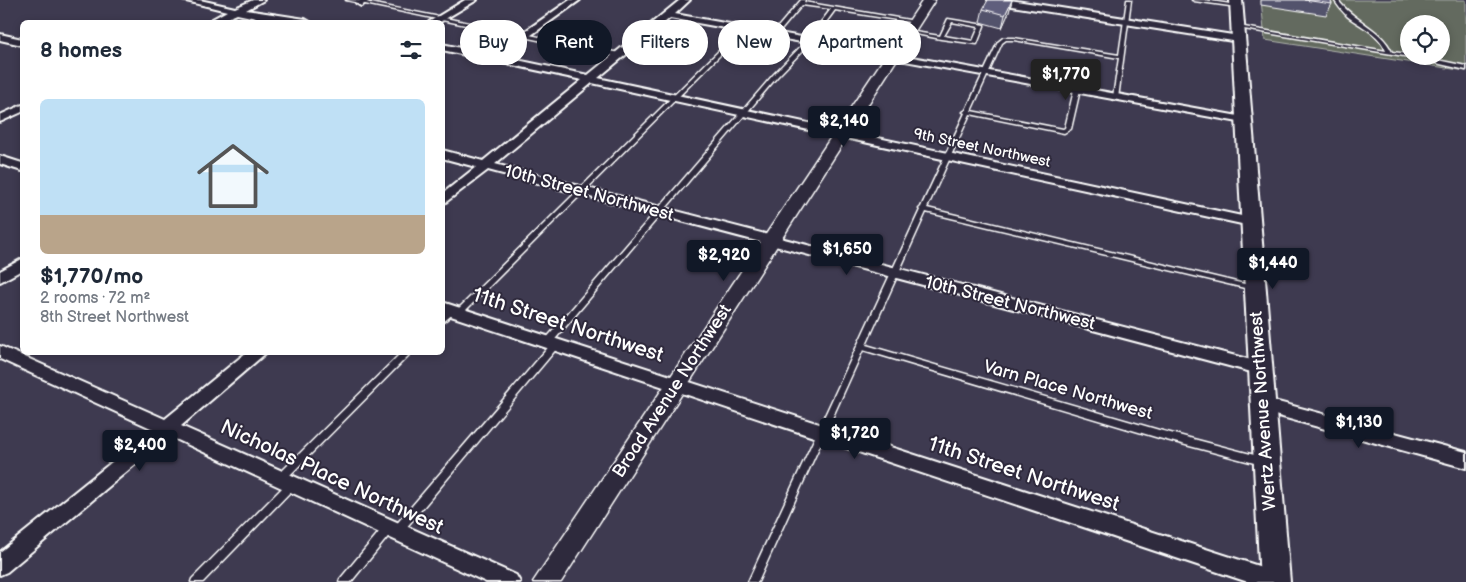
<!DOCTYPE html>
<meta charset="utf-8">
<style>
:root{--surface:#fff;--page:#f6f6f7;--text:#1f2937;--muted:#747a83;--accent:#111827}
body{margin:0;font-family:"Balsamiq Sans",sans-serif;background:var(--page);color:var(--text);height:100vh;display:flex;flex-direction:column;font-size:19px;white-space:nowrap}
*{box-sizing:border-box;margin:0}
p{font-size:16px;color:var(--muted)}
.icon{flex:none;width:28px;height:28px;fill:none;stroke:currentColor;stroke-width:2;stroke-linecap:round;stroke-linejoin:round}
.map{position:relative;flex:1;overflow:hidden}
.panel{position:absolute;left:20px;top:20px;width:425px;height:335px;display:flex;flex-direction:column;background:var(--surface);border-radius:8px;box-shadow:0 2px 8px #0003}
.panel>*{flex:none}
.guide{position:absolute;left:460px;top:20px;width:475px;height:45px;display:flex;gap:10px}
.controls{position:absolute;left:1400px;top:15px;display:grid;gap:10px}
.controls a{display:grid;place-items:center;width:50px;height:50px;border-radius:50%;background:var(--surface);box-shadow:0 2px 8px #0003;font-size:25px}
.price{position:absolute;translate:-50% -42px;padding:0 11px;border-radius:5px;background:var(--accent);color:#fff;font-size:16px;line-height:32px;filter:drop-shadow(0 1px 2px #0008)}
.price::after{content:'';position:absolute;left:50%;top:30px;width:15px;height:11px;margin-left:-8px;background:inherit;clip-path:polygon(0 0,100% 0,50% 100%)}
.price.active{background:#222;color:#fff}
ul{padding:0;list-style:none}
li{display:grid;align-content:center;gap:10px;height:265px;padding:0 20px}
li span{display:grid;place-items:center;height:155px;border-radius:8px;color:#555}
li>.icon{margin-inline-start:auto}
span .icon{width:90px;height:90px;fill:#fffc;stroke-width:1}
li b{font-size:21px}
h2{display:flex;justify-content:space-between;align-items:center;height:60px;padding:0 20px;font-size:21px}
.chip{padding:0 18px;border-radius:22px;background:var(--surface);box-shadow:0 2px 8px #0003;font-size:18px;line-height:45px}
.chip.active{background:var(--accent);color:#fff}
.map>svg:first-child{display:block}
</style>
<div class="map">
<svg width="1466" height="582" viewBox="0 0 1466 582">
<rect width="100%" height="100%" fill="#3e3a50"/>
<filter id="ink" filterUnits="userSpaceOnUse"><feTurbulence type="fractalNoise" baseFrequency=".02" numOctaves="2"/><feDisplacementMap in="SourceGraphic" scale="10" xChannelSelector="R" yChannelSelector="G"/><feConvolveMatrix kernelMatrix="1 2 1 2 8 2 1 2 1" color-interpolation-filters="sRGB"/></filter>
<g filter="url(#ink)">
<path fill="#636b5e" stroke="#b1b5ae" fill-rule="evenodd" d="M1261 0H1466V71L1265 40ZM1409 24H1441V56H1409Z"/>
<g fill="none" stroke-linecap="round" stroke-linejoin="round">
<defs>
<g id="service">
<path d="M346 0H355L619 53 622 55 619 57Z"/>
<path d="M801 0H805L804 2 915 21 917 22 915 23 835 10 813 40 777 77 551 344H545L544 342 545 340 773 75 809 38 831 9 802 5 777 35H773V33Z"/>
<path d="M1127 0H1131L1118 98 1116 99 1113 97 1119 58 1014 40H1006L1002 43 971 111 1063 129 1065 128 1074 90 1077 88 1080 90 1071 129 1064 133 970 114 927 208 1253 286H1256L1257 288 1256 290H1253L926 212 866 345 1159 430 1262 457 1265 458 1267 461 1265 464 1262 465 1159 438 863 350 758 582H748L920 210 919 209 921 207 965 113 963 112 966 110 998 42 1003 38H1014L1119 55Z"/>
<path d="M1192 0H1204L1237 5 1239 6 1237 7 1194 1Z"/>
<path d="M1334 0H1338C1353 21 1381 28 1392 52L1409 54V56H1418L1466 66V70L1410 57 1238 28 1236 27 1238 26 1386 51C1379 33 1361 27 1347 16 1342 11 1338 6 1334 0Z"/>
<path d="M948 19 984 25V26L977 44 941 39 906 32 908 31 940 36ZM952 22 979 27 973 41 944 36Z"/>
<path d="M742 28 746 29 461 315 458 316 454 313 442 323V315L449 309 452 308 456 311Z"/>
<path d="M555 342 558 343 559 345 558 347 400 535 396 536 392 535 391 533 351 582H339L340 579 385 525 389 524 393 525 394 527 552 343Z"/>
<path d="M402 352H412L283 482 280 483 277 482 275 479 277 476Z"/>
<path d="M291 481 294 482 296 485 294 488 203 582H191L192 579 288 482Z"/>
</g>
<g id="minor">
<path d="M182 0H200L235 8 253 0H264L246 10 305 19 310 22 270 21 237 14 218 22H207L227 11Z"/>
<path d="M360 0H371L361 6 356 3Z"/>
<path d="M465 0H477L440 22H429Z"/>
<path d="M570 0H580L527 38H521V34Z"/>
<path d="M680 0H690L675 14 1244 117 1250 120 1244 123 670 18 598 78 1251 218 1258 222 1251 226 592 83 495 164 1259 362 1265 364 1267 368 1265 372 1259 374 488 170 442 205V194L476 167 442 158V150L483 161 582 80 442 50V44L588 75Z"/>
<path d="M988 0H1010L1239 36 1244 39 1239 42 993 3Z"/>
<path d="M0 34 22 39V45L0 40Z"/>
<path d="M22 105V112L0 122V115Z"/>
<path d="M0 156 22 163V171L0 164Z"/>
<path d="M22 259V270L0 282V271Z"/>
<path d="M442 302 1277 572 1284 575 1288 582H1248L442 313Z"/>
<path d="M0 346 165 419 247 352H267L181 426 516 575 520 582H486L169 436 7 572 0 575V552L153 429 0 359Z"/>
<path d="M1263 398 1466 452V468L1257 410 1254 405 1257 400Z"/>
</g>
<path id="tertiary" d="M923 0H935L561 582H533Z"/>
<path id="secondary" d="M1230 0H1242L1290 582H1260Z"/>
</defs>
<use href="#service" stroke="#fff" stroke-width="3"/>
<use href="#minor" stroke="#fff" stroke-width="4"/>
<use href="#tertiary" stroke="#fff" stroke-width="3"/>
<use href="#secondary" stroke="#fff" stroke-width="4"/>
<use href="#service" fill="#2f2a3d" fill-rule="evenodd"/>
<use href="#minor" fill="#2f2a3d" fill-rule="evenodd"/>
<use href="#tertiary" fill="#2f2a3d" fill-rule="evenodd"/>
<use href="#secondary" fill="#2f2a3d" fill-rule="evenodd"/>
</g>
<g fill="#53526c" stroke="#fff">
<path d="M1012 0 1009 12 1002 28 980 22 983 9Z"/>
<path d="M1261 0H1330L1332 4 1326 15 1261 5Z"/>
</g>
<path fill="#444258" stroke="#fff" d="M1012 0 1009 12 1002 28 1005 15Z"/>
<g fill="#615f7d" stroke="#fff">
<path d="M988 0H1012L1005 15 983 9Z"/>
<path d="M1304 0H1330L1332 4Z"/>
</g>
</g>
<g text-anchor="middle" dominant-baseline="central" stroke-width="4" stroke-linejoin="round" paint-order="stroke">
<g font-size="15" fill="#fff" stroke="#2f2a3d">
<text transform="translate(982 148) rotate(12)">9th Street Northwest</text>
</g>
<g font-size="18" fill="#fff" stroke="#2f2a3d">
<text transform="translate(589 193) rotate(15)">10th Street Northwest</text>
<text transform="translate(1010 303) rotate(14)">10th Street Northwest</text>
<text transform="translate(1068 390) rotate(16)">Varn Place Northwest</text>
<text transform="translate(672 391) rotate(-57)">Broad Avenue Northwest</text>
<text transform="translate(1263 411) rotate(-94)">Wertz Avenue Northwest</text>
</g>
<g font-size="21" fill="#fff" stroke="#2f2a3d">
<text transform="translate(568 325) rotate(18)">11th Street Northwest</text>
<text transform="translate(1024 474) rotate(18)">11th Street Northwest</text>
<text transform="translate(332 477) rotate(25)">Nicholas Place Northwest</text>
</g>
</g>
</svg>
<div class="controls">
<a><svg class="icon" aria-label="locate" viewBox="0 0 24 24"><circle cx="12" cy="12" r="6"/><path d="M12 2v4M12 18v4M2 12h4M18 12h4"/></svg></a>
</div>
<b class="price active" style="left:1066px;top:101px">$1,770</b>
<b class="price" style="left:844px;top:148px">$2,140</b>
<b class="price" style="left:847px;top:276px">$1,650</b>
<b class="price" style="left:724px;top:282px">$2,920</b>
<b class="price" style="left:1273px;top:290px">$1,440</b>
<b class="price" style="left:1359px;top:449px">$1,130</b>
<b class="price" style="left:855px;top:460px">$1,720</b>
<b class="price" style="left:140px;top:472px">$2,400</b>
<div class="guide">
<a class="chip">Buy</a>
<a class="chip active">Rent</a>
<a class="chip">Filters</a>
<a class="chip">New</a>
<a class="chip">Apartment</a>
</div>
<section class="panel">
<h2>8 homes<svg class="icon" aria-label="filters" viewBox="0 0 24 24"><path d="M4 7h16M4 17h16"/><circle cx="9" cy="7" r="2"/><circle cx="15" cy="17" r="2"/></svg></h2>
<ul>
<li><span style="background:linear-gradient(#bfe0f5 75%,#b9a48a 0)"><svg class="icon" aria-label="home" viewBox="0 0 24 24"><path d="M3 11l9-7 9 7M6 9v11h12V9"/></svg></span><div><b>$1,770/mo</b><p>2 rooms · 72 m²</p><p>8th Street Northwest</p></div></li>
</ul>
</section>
</div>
